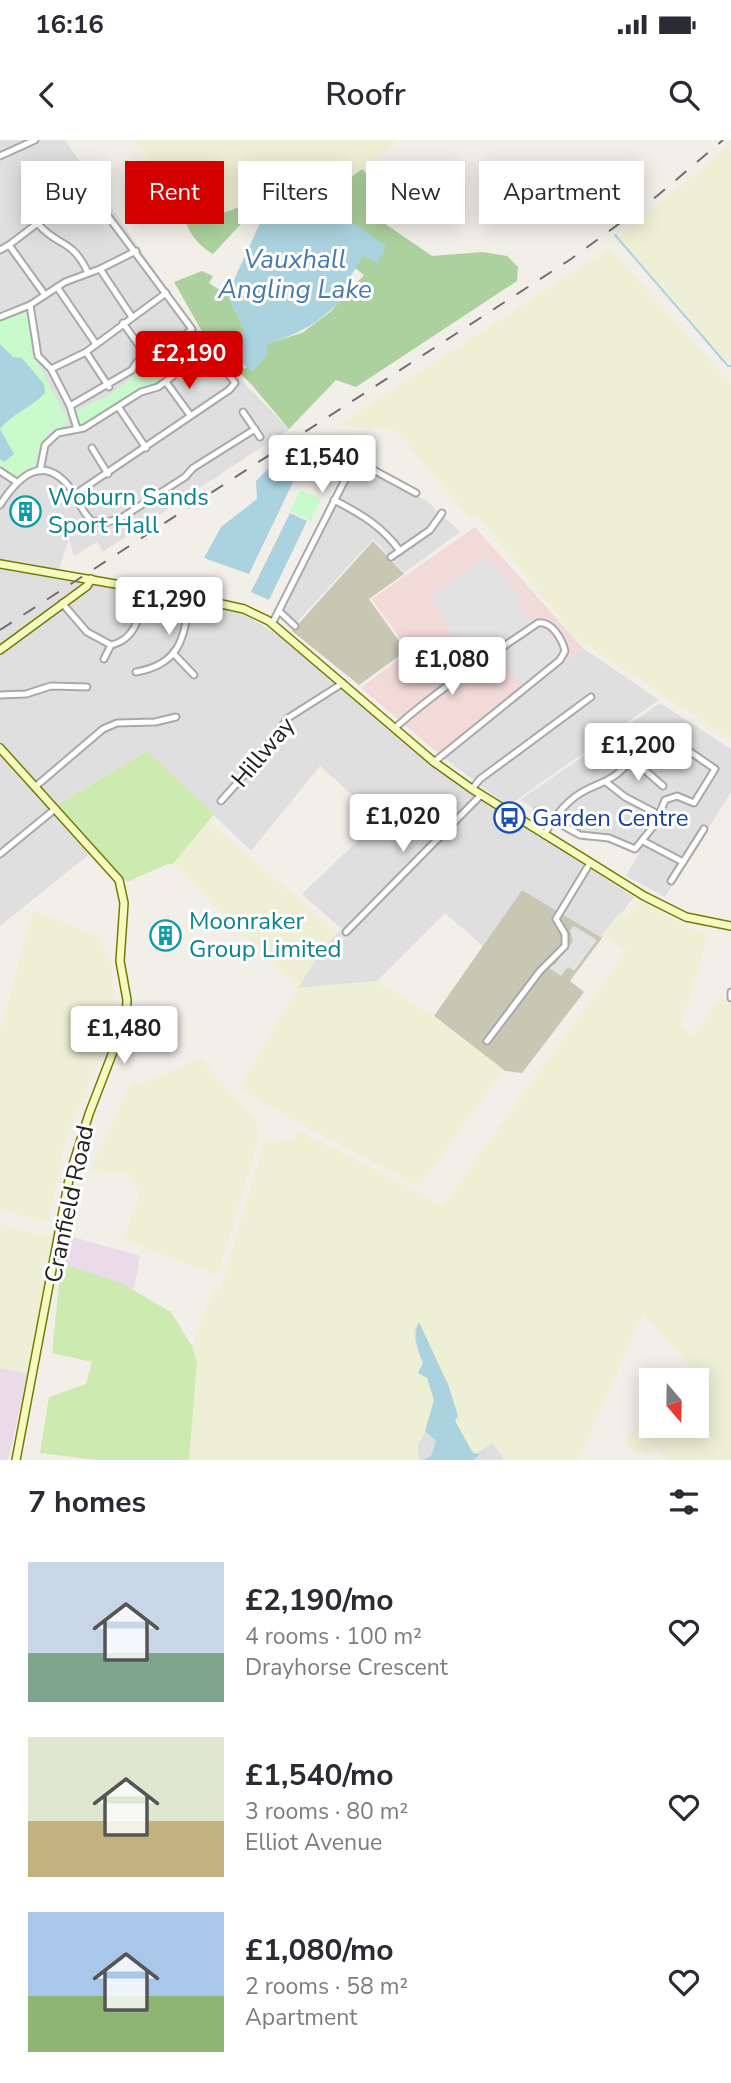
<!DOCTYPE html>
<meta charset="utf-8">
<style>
:root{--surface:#fff;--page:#f7f7f7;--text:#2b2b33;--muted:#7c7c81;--accent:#d40000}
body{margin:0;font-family:"Nunito Sans",sans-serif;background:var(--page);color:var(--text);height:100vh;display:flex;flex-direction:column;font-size:26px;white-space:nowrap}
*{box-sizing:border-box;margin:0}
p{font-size:23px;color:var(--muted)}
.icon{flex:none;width:38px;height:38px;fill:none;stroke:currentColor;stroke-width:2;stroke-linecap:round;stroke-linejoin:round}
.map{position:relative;height:1320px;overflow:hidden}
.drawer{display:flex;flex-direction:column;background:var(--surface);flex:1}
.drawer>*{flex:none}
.hud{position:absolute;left:21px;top:21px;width:690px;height:63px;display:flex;gap:14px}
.needle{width:46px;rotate:160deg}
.controls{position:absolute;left:639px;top:1228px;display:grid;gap:14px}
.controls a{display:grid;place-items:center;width:70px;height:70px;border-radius:0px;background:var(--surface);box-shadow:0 4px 18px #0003;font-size:35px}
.price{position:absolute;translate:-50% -60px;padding:0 16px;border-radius:7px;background:#fff;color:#222;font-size:23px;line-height:46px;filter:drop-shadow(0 2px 4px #0008)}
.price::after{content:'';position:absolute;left:50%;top:42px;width:21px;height:16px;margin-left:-10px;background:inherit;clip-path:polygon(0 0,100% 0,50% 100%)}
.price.active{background:var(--accent);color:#fff}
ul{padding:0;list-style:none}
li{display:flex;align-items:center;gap:21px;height:175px;padding:0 28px}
li span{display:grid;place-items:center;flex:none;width:196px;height:140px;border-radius:0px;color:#555}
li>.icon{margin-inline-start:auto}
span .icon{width:84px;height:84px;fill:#fffc;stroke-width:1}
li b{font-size:30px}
h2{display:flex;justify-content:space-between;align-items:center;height:84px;padding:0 28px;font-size:30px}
.pill{padding:0 24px;border-radius:0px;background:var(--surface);box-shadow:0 4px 18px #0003;font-size:24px;line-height:63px}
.pill.active{background:var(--accent);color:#fff}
.status{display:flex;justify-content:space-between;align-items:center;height:49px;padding:0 35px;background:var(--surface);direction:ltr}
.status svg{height:19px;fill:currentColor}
header{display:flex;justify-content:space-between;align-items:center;height:91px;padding:0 28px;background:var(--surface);font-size:32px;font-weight:600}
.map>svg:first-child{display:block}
</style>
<div class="status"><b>16:16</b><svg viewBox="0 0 49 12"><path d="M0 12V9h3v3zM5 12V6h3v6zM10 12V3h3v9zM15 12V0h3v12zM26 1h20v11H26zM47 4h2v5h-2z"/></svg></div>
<header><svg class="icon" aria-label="back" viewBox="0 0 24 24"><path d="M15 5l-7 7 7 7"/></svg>Roofr<svg class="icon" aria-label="search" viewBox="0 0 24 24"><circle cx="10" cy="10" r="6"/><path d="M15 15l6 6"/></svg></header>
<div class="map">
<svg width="731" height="1320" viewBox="0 0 731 1320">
<rect width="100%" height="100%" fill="#f2efe9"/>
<g fill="#e0dfdf">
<path d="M0 0H65L204 202 289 289 103 412 97 402 74 416 69 399 57 435 224 468 249 477 281 497 464 647 634 757 602 798 522 750 483 806 445 773 377 841 297 848 322 809 342 789 302 754 366 693 356 685 369 670 320 626 251 711 147 611 50 669 91 713 0 786Z"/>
<path d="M355 323 427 361 460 392 404 433 373 399 296 483 281 471Z"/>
<path d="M583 508 659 560 508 666 444 618Z"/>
<path d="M660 563 731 609V652L665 757 626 736 640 711 613 697 590 695 566 688 520 660Z"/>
<path d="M419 1182 434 1221 448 1242 456 1283 474 1315 492 1303 505 1320H419L417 1306 432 1279 435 1248 415 1201 414 1189Z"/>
</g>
<path fill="#f2dad9" d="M475 387 583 508 444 618 361 548 409 511 372 459Z"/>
<g fill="#ebdbe8">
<path d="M66 1095 140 1116 134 1149 61 1123Z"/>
<path d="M0 1228 28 1233 8 1320H0Z"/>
</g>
<g fill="#c7c7b4">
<path d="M373 401 404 434 369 459 406 511 359 545 292 491Z"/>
<path d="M522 750 602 798 570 841 584 852 522 933 505 931 434 876Z"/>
</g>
<g fill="#eef0d5">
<path d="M134 0H399L336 49 309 21 262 54 227 71 201 76 184 68Z"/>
<path d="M731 4V222L725 221 619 97Z"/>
<path d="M610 108 731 244V600L573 496 484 382 476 376 471 379 396 291 337 285Z"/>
<path d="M209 681 338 793 322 809 298 848 377 841 434 876 504 930 419 1047 271 968 240 947 297 848 173 724Z"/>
<path d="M639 759 689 788 709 795 680 887 693 895 721 855 731 868V1320H669L657 1307 648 1313 637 1312 624 1302 651 1268V1286H696L697 1258 713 1246 688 1224 643 1173 579 1320H505L492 1303 473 1315 456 1283 448 1242 434 1221 419 1183 414 1189 415 1201 435 1248 432 1279 417 1306 419 1320H189L197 1222 192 1206 208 1162 215 1148 220 1151 264 1002 296 999 298 990 443 1065 626 811 602 795 619 773 627 777Z"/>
<path d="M33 770 97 795 111 820 115 863 110 877 97 890 100 919 66 998 48 1083 0 1069V890Z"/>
<path d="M200 918 255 979 259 998 218 1136 123 1100 139 1055 130 1035 90 1030 131 942 148 941Z"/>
<path d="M0 1083 53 1098 28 1233 0 1228Z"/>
</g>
<g fill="#cdebb0">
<path d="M147 611 214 674 173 724H168L127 742 57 665Z"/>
<path d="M61 1123 123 1144 171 1172 192 1206 197 1222 189 1320H96L40 1313 49 1257 86 1244 92 1222 52 1213Z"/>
</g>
<path fill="#add19e" d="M309 21 336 49 362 29 394 60 384 83 432 116 482 112 507 116 518 127 517 141 356 247 336 240 289 289 251 244 208 202 174 142 202 131 213 136 209 143 227 155 245 190 227 207 245 229 268 203 302 193 330 172 364 135 355 128 363 115C360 106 358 93 353 84 334 54 283 68 254 70L213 114C196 104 184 88 184 68 190 71 197 76 204 76 243 74 279 42 309 21Z"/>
<g fill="#c8facc">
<path d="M32 169 35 217 68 280C64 288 57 287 50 293 39 301 37 316 34 329L15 337 0 326V180Z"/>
<path d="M193 193 203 202 159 246 140 252 81 287 74 272 108 256 134 236 140 225 166 213Z"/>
<path d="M300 350 321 359 311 381 290 371Z"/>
</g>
<g fill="#e2e2e2">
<path d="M486 416 523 459 517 464 532 482 500 509 491 510 464 528 449 502 451 488 430 456Z"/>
<path d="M542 484 562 511 529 543 522 545 499 516Z"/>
<path d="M574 786 597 800 574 831 568 827 561 836 549 828 555 824 573 801 570 790Z"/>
</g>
<g fill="#aad3df">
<path d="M299 65 332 68 386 106 377 123 363 116 346 144 348 154C318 182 308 191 268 203L266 216 252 232 228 211 227 207 245 190 227 155 261 81 280 82Z"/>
<path d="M0 204 13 217 22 218 44 244 45 253C31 268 13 273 0 289L14 314 4 322 0 319Z"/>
<path d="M303 305 306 315 249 434 204 418 221 387 257 359 256 341 286 311Z"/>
<path d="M290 373 307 381 269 460 251 452Z"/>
<path d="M419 1182 449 1247 458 1276 455 1281 473 1313 480 1314 474 1320H423L431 1316 436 1301 425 1291 434 1260 427 1238 418 1233 423 1223C418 1210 412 1196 419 1182Z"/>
</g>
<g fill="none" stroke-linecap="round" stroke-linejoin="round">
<path stroke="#aad3df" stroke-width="2" d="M615 95 728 226H731"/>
<defs>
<g id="street">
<path d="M0 16 35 0"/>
<path d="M38 84C59 108 72 98 88 133"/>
<path d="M0 110 9 105"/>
<path d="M100 129 132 177"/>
<path d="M57 147 96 204"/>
<path d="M30 165 38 216 51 229 70 266 132 230C141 212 153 215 169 206 177 202 185 195 192 189L93 56 55 70 9 105 45 155"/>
<path d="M0 177 30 165 65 142 100 129 136 111"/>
<path d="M123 183 145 214"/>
<path d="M86 212 109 247"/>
<path d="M51 229 86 212 166 153"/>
<path d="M166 242 190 275"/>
<path d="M70 266 77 289"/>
<path d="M119 268 146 308"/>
<path d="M243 272 260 297"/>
<path d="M92 308 108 334"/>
<path d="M0 331 15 341"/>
<path d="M40 331 45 305 58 293 84 288 141 252 158 247 173 236 178 225 202 207H208L235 243 229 250 74 355"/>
<path d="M334 360C361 374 382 386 400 411"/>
<path d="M0 365C18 337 43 312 71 349 78 359 82 373 92 381L104 383 121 378 185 337 193 328 255 289"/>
<path d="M391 417 430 390 442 373"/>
<path d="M62 463 87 492 111 505C137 499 141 473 144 449"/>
<path d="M279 471 295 486"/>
<path d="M272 484 355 320 416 353"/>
<path d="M173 513 194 535"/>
<path d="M104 519 111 505"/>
<path d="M136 532C182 524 184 496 190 457"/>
<path d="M0 555 26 554 51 546 87 547"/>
<path d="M396 587C441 547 490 516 538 483 552 481 562 499 565 511L560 520 434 622"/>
<path d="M632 619 663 646"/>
<path d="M606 642 625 657 654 672"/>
<path d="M35 647 103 589 117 583 155 582 176 577"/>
<path d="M472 649 480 639 591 557"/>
<path d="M221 661 247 632 288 578 343 543"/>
<path d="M537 671 580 695 609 698 635 709 656 683 665 660 677 656 694 663 715 629 666 595 654 593C642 607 631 623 617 634 608 641 599 644 588 649 567 659 556 675 544 695"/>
<path d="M643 701 683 722"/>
<path d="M0 714 55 669"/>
<path d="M671 741 704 689"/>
<path d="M346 792 481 655"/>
<path d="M731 852V858"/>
<path d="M487 901 540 831 565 806V794L556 779 590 723"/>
</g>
<g id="secondary">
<path d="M0 424 190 457 244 469 269 481 434 622 472 649 644 756 686 777 731 786"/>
<path d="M0 510 87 446 91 439"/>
<path d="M0 608 119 740 124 763 120 821 127 860 126 878 89 974 70 1034 16 1320"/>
</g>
</defs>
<use href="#street" stroke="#a9a9a9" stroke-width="9"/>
<use href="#secondary" stroke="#707d05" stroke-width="10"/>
<use href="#street" stroke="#fff" stroke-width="5"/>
<use href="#secondary" stroke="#f7fabf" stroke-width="7"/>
<path stroke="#707070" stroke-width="2" stroke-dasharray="14 14" stroke-linecap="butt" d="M0 490 571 119 657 56 723 0"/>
</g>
<defs>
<symbol id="building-ring" viewBox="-11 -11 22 22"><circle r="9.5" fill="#fff" stroke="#0f9aa8" stroke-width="1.5"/><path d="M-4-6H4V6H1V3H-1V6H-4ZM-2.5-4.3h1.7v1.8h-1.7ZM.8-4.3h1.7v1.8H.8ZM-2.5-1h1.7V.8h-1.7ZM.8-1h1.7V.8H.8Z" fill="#0f9aa8"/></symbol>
<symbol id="bus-ring" viewBox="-11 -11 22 22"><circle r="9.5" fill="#fff" stroke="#1a4fb4" stroke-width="1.5"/><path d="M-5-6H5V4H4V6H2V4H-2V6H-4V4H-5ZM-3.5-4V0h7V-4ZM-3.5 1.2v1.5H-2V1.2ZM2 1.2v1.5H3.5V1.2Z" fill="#1a4fb4"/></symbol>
</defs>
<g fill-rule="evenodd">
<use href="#building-ring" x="8" y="354" width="35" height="35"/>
<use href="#bus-ring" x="492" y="660" width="35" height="35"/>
<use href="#building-ring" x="148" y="778" width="35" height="35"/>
</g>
<g text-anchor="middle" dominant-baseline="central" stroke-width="6" stroke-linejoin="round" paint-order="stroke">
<g font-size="24" fill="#0d838f" stroke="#fff" text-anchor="start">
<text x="48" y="357">Woburn Sands<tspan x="48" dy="28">Sport Hall</tspan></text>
<text x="189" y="781">Moonraker<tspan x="189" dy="28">Group Limited</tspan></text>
</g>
<g font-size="24" fill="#222" stroke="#fff">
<text transform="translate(263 612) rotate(-50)">Hillway</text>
<text transform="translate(69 1064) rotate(-78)">Cranfield Road</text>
</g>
<g font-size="24" fill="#164399" stroke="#fff" text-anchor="start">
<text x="532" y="678">Garden Centre</text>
</g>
<g font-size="26" font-style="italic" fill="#4a7aab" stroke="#fff">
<text x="295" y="119">Vauxhall<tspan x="295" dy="30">Angling Lake</tspan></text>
</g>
</g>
</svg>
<div class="controls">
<a><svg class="needle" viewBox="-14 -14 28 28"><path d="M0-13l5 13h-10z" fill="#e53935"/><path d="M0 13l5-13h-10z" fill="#7c7c81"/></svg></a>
</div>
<b class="price active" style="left:189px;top:251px">£2,190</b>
<b class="price" style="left:322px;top:355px">£1,540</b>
<b class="price" style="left:169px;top:497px">£1,290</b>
<b class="price" style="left:452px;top:557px">£1,080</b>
<b class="price" style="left:638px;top:643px">£1,200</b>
<b class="price" style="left:403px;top:714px">£1,020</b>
<b class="price" style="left:124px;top:926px">£1,480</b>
<div class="hud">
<a class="pill">Buy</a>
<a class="pill active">Rent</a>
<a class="pill">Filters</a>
<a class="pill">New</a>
<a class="pill">Apartment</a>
</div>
</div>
<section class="drawer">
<h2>7 homes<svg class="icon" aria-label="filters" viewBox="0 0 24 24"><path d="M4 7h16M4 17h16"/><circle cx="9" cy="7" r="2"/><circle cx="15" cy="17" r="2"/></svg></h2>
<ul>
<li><span style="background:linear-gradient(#c9d6e8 65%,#7fa58c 0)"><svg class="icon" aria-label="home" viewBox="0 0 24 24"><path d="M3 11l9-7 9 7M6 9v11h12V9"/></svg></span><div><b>£2,190/mo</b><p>4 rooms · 100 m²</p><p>Drayhorse Crescent</p></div><svg class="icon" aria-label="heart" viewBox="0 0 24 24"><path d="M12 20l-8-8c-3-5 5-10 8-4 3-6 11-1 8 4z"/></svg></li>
<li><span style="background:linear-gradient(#dfe7d0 60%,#c2b280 0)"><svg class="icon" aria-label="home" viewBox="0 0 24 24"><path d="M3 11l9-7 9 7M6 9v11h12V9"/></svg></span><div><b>£1,540/mo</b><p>3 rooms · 80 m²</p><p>Elliot Avenue</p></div><svg class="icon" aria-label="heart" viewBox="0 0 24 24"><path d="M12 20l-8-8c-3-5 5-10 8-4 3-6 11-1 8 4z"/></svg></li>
<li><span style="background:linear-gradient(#a9c7e8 60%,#8fb573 0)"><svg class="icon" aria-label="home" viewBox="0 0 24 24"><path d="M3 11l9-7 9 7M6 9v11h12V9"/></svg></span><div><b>£1,080/mo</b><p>2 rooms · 58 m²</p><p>Apartment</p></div><svg class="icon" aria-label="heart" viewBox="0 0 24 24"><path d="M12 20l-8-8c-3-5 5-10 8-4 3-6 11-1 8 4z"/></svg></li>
</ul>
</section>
